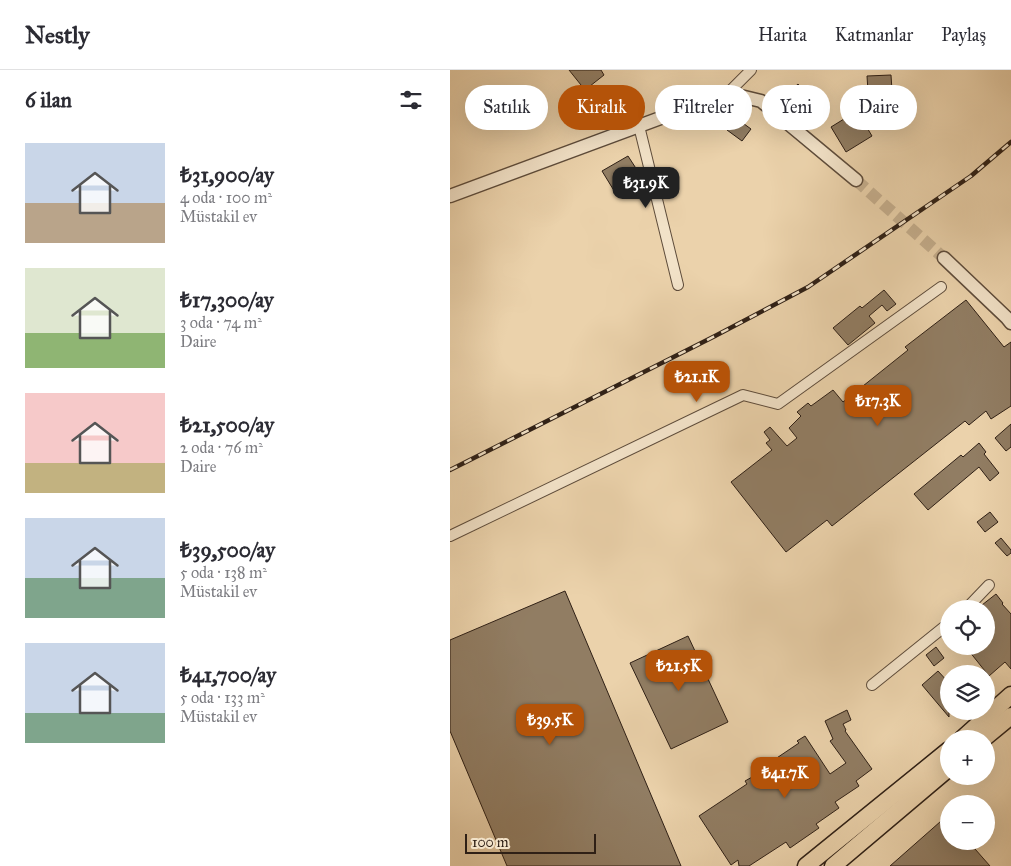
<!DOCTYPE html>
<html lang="tr">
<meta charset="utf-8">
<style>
:root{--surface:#fff;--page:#f2f2f3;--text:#2b2b33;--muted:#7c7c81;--line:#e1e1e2;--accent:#b45309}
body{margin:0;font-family:"IM FELL Great Primer",serif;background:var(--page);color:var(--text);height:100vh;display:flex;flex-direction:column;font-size:19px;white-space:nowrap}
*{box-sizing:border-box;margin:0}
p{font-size:16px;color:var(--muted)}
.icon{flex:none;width:28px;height:28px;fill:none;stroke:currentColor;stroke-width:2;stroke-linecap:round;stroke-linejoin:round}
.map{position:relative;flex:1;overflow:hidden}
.details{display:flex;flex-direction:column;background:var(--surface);width:450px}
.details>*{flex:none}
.hud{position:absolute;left:15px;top:15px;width:470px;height:45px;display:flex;gap:10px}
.controls{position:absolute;left:490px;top:530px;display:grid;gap:10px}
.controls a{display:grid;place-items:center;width:55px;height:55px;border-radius:50%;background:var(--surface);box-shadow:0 5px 20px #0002;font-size:25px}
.scale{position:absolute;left:15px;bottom:12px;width:131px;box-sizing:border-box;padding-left:5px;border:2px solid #2f2016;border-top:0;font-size:14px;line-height:18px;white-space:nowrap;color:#2f2016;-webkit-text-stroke:4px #f2e2c8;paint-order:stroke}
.price{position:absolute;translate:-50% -42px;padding:0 11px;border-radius:10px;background:var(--accent);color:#fff;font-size:16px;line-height:32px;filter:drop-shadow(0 1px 2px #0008)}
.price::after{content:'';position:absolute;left:50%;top:30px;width:15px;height:11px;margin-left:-8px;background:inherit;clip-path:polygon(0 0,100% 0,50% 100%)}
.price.active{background:#222;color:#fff}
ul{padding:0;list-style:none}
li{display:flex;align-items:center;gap:15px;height:125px;padding:0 25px}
li span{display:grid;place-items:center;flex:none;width:140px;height:100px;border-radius:0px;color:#555}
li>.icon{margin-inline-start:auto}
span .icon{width:60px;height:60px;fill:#fffc;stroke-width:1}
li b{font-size:21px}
h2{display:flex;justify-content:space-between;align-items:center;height:60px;padding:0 25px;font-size:21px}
.tag{padding:0 18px;border-radius:22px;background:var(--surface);box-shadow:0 5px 20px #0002;font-size:18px;line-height:45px}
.tag.active{background:var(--accent);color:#fff}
header{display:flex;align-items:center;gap:30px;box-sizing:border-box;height:70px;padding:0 25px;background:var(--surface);border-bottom:1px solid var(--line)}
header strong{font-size:24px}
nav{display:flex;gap:28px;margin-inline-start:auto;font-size:18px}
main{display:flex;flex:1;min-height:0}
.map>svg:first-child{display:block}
</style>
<header>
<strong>Nestly</strong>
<nav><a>Harita</a><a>Katmanlar</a><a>Paylaş</a></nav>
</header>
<main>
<section class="details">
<h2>6 ilan<svg class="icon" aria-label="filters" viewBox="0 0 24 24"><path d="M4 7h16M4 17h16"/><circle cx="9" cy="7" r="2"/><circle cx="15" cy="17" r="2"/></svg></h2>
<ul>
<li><span style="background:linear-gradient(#c9d6e8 60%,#b9a48a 0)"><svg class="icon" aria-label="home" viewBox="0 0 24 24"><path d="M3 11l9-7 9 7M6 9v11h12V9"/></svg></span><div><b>₺31,900/ay</b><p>4 oda · 100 m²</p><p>Müstakil ev</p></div></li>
<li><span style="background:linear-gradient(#dfe7d0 65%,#8fb573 0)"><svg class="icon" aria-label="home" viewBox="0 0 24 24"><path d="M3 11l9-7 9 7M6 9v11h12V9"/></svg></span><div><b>₺17,300/ay</b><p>3 oda · 74 m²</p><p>Daire</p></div></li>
<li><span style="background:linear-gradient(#f6c9c9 70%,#c2b280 0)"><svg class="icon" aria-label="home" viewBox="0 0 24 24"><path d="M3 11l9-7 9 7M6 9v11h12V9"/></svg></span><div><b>₺21,500/ay</b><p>2 oda · 76 m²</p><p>Daire</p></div></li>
<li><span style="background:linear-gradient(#c9d6e8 60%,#7fa58c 0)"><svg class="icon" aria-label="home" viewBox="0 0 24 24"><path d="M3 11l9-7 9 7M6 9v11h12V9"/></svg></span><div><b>₺39,500/ay</b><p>5 oda · 138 m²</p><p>Müstakil ev</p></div></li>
<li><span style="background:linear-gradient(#c9d6e8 70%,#7fa58c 0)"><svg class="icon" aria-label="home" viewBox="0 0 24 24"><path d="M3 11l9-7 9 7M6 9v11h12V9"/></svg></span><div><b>₺41,700/ay</b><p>5 oda · 133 m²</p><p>Müstakil ev</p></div></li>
</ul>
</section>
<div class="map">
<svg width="561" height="796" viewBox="0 0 561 796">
<rect width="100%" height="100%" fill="#ebd2ab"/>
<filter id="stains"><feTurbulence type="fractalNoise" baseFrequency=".004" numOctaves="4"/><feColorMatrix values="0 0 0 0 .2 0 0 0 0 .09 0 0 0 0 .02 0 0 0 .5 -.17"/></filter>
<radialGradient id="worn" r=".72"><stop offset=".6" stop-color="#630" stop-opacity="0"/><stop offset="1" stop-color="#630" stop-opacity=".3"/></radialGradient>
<g fill="#917d63" stroke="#2f2016">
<path d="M119 0H151L154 5 135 20Z"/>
<path d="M441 5 443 36 419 37 417 6Z"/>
<path d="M348 14 360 28 350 37 338 23Z"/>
<path d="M407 41 422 66 396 82 381 57Z"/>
<path d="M286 48 301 59 292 71 277 60Z"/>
<path d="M178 86 189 103 163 119 152 101Z"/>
<path d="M434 220 446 234 437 241 432 235 419 246 425 253 398 275 383 258 410 236 412 238Z"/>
<path d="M516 230 554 277 561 272V336L541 349 536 341 519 355 515 351 382 456 377 450 336 482 281 412 322 380 316 373 320 370 314 362 320 357 337 376 347 368 339 358 351 346 347 342 358 333 361 336 383 320 393 332 458 280 455 277Z"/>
<path d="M561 354V377L556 381 545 368Z"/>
<path d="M529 373 536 382 534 384 549 403 540 411 529 397 478 440 464 424 511 385 513 387Z"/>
<path d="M540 442 548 452 535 462 527 452Z"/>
<path d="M551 468 561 480V483L557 486 545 473Z"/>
<path d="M115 521 231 796H57L0 661V570Z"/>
<path d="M546 524 553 533 552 534 561 544V599L555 592 539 606 515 576H536V553L542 548 532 535Z"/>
<path d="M238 566 278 652 221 679 180 593Z"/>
<path d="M486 577 494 588 484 596 476 585Z"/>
<path d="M488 601 499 613V647L472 615Z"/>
<path d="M397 640 401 650 393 654 396 660 395 661 422 699 406 711 409 716 385 732 389 738 366 754 369 758 340 778 336 772 299 796H289L288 790 281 795 249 746 297 714 295 711 304 706 303 704 349 673 347 671 355 666 380 704 396 693 380 671 383 669 375 651Z"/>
<path d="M499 744V771H518L540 796H440Z"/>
</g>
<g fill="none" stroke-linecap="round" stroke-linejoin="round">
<path stroke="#c5ae8d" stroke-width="12" stroke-dasharray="12 6" stroke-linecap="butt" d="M406 110 494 188"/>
<defs>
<g id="minor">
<path d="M278 23 301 0"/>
<path d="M189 56 228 215"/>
<path d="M0 466 293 325 328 334 491 217"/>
<path d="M516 539 539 515"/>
<path d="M422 615 499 553"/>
</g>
<g id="tertiary">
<path d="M0 126 278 23 311 31 406 110"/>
<path d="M494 188 557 248 561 253"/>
</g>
<g id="trunk">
<path d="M512 669 561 625"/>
<path d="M533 669 561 646"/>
<path d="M356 796 499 680"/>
<path d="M383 796 499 698"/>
</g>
</defs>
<use href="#minor" stroke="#5e4c3b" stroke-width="12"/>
<use href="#tertiary" stroke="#5e4c3b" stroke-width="15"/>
<use href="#trunk" stroke="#2f2016" stroke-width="19"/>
<use href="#minor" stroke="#f2e2c8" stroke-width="10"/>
<use href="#tertiary" stroke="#f2e2c8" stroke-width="12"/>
<use href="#trunk" stroke="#ebd2ab" stroke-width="16"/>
<defs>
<path id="rail" d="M0 400 265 266 358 217 521 106 561 72"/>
</defs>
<use href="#rail" stroke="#2f2016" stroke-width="4.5"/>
<use href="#rail" stroke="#f2e2c8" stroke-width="2.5" stroke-dasharray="8" stroke-linecap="butt"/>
</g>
<rect width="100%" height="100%" filter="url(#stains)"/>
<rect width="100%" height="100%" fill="url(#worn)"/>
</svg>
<div class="controls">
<a><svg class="icon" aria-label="locate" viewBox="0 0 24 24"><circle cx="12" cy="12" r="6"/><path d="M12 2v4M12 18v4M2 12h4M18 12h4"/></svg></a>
<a><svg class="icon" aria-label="layers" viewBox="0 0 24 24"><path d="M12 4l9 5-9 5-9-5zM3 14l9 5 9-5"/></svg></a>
<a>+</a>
<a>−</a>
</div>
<div class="scale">100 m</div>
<b class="price active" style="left:196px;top:139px">₺31.9K</b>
<b class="price" style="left:247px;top:333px">₺21.1K</b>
<b class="price" style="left:428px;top:357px">₺17.3K</b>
<b class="price" style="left:229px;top:622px">₺21.5K</b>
<b class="price" style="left:100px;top:676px">₺39.5K</b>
<b class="price" style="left:335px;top:729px">₺41.7K</b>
<div class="hud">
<a class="tag">Satılık</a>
<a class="tag active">Kiralık</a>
<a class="tag">Filtreler</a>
<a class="tag">Yeni</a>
<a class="tag">Daire</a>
</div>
</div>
</main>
